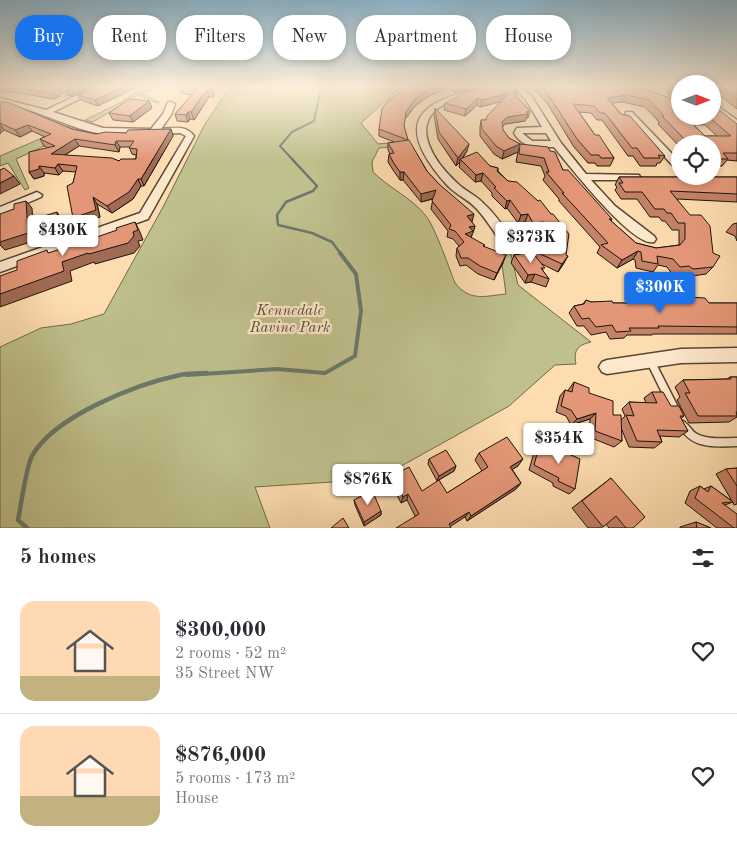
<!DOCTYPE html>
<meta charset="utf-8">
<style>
:root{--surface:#fff;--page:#f2f2f3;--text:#2b2b33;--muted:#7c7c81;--line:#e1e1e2;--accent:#1a73e8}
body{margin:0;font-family:"Old Standard TT",serif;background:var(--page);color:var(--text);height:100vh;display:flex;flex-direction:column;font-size:19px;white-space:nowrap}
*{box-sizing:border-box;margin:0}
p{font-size:16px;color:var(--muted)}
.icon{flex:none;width:28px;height:28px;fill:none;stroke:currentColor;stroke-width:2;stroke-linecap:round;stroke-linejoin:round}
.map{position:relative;height:528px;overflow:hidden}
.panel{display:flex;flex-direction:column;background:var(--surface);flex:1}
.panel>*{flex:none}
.banner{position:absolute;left:15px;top:15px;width:708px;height:45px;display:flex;gap:10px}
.needle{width:32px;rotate:90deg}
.controls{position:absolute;left:671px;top:75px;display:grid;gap:10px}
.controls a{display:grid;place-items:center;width:50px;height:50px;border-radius:50%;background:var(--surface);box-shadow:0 2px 8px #0003;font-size:25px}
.price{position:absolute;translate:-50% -42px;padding:0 11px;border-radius:5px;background:#fff;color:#222;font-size:16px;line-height:32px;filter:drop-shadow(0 1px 2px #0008)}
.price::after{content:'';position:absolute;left:50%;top:30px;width:15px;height:11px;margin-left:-8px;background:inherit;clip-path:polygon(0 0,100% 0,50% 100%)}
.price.on{background:var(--accent);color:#fff}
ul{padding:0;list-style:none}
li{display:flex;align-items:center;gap:15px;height:125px;padding:0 20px}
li+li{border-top:1px solid var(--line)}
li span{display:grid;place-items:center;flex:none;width:140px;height:100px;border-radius:15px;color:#555}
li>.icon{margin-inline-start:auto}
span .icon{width:60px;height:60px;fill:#fffc;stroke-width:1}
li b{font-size:21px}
h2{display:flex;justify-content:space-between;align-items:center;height:60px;padding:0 20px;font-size:21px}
.tag{padding:0 18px;border-radius:20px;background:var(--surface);box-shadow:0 2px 8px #0003;font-size:18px;line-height:45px}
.tag.on{background:var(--accent);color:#fff}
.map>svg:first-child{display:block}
</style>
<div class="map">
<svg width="737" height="528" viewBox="0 0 737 528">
<rect width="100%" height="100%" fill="#fddcb0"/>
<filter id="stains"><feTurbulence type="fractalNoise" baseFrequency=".004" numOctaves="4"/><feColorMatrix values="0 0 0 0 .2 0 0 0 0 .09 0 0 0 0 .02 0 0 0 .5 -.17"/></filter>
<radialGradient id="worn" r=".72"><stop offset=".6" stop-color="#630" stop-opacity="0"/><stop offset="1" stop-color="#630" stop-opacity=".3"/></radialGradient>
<g fill="#bfc08c" stroke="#6e6a4c">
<path d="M146 86H157L141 93 159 102 157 103 138 95 93 122 85 120 120 103Z"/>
<path d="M231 86H402L361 123 378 144 409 141 411 145 379 148 372 162 373 172C389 188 412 198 426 216 435 227 449 268 455 283 470 302 485 296 506 294L500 250H510L518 285 591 342C578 345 573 350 576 364L555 365 509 406 378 479 255 487 270 528H0V347L41 328 71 324 104 314 163 207 205 124Z"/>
<path d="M70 126 79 130 16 159 29 188 25 190 8 163 0 166V156Z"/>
</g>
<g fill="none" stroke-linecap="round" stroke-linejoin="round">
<path stroke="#6b796c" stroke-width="2" d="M293 160 280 146 292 132 314 121 320 93 325 86"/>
<path stroke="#6b796c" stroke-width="2.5" d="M292 159 317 186 313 191 286 202 277 215 278 225 312 233 332 242 341 254"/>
<path stroke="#6b796c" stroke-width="4" d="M187 375 277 369 325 373 355 356 361 311 356 274 340 253"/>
<path stroke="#6b796c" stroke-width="4.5" d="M27 528 18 520C21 506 26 467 32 456 54 416 137 384 180 375 189 373 198 374 207 373"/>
<defs>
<g id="service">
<path d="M650 357 653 358 680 411 681 414 680 417 677 418 674 417 646 360 647 358Z"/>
<path d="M683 421C689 424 691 431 697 434 709 440 725 438 737 438V446C714 447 690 449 679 425L680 422Z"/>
</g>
<g id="minor">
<path d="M96 86H106L53 112 103 128 151 129 163 114 168 102H171L175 104 171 115 161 129C173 128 186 125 194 136L148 219 0 272V262L140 213 186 136 180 133C151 134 121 138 92 132 60 124 32 108 0 102V98L46 110Z"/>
<path d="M492 86H509C502 90 491 91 483 92 470 95 455 98 443 105 408 125 435 163 457 183 465 191 476 195 484 204 495 214 504 227 512 240L506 244 502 243C494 232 486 219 477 209 468 199 455 194 447 185 389 120 421 99 492 86Z"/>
<path d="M512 86H520L532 97 561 143 586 174 639 175 640 177 635 180H591L615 206 654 236 656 239 654 242C633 248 568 164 554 147 538 147 523 149 514 133L517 128 542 127 526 100ZM522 133H546L551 141H532Z"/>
<path d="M712 102 737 120V127L712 108Z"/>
<path d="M626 112H632L680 162V171L677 170 626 116Z"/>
<path d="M37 192 42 195 41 197 0 215V207Z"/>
<path d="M737 348V362L681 363 607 374 602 372 599 367 602 362 607 360 681 349Z"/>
</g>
</defs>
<use href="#service" stroke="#564736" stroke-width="3"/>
<use href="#minor" stroke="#564736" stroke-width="3"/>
<use href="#service" fill="#fee8cc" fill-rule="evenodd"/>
<use href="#minor" fill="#fee8cc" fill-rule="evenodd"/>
</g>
<g fill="#c48267" stroke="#1e150d" fill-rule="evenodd">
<path d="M0 86H92L70 96 61 93 60 96 54 99 13 92H0Z"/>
<path d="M96 86 98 106 81 100 78 95Z"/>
<path d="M411 86H489L456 93 448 88 431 95 416 105 405 119 404 126 408 140 427 171 475 226 471 238 484 247 503 263 494 280 478 274 466 265 460 266 456 256 457 248 459 246 453 239 447 237 448 231 431 209 433 199 421 202 403 180H400L393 170 388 162 389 154H390L388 150V143L394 142 379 136V129Z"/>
<path d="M533 86H632L673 99 660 86H680V116H712L737 124V161L727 160 722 166H712V144H680V147L658 124 659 122 645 107 622 102 612 103 621 114 665 156 660 163H657L656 166H640L633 156H628L602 120H597L591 113 579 112 595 135 614 158 610 166H597L595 163H588L574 147 547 103 534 89 535 87ZM694 125H705L717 136H705Z"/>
<path d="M712 86H737V109L712 89Z"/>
<path d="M179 87 213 90 214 97H209L194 120 190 119 188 122 177 121 175 114 192 95 181 93Z"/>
<path d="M518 90 516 96 530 111 528 118H526L525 121 505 124 502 127 503 130 509 138 520 144 550 151 563 170 612 219 611 221 636 243 656 248 679 245V230H672L665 221H662L659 217H650L637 199H621L615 190 617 187 615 185 619 177H737V202L677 199 713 267 706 274 686 277 683 273 673 275 667 267 658 265 653 272 636 268 635 260 633 259 617 268 597 253 600 247 559 201V199L543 180 545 176 541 166 516 162 518 152 502 159 494 154 480 136V127L481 120H486L501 101 480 107 477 105 465 116 444 110 445 103Z"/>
<path d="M149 101 152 108 133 122 113 120 109 113Z"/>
<path d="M0 102 72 129 96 134 126 133 171 129 173 136 144 186H141L133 199 112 213 97 204 100 217 78 225 73 183 76 172 63 171 59 175 44 173V176L34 179 29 172 48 148 44 146 40 139 45 137 32 131 20 137 4 130 0 134ZM79 146 119 152 120 147H129L132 154 136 155V159L119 161 65 155Z"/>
<path d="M435 108 467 151 462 159 498 168V171L508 181 538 201 564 263 558 272 542 264 543 271 549 279 546 287 531 282 525 283 511 263 514 255 533 252 537 246 540 230 530 231 525 222 518 223 507 208 505 209 492 196V193L481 181 475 182 459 167 460 162 456 166 438 139 434 115Z"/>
<path d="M737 223V241L735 236 726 232 733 224Z"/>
<path d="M688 297 709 303H737V334H653L652 335H627L624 338 610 339 606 332 591 335 584 326H577L569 313 574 306 583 304 586 300 591 302 613 303H644L647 299H686Z"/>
<path d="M730 377H737V417L729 422 689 423 677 400 680 397 675 387 683 380 727 379Z"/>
<path d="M574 382 589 393 613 415 621 420 625 416 622 409 629 402 646 403 644 398 652 392 684 416 681 419 688 431 679 437 660 436 662 442 654 448 629 447 621 428 622 441 614 447 589 437 590 419 571 425 566 416 556 412 560 396 565 390 568 391 569 389Z"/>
<path d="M540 443 555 451 558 449 575 489 569 494 553 486V483L529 470 535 449Z"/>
<path d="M479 453 518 466 512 469 521 483 516 489 467 521 465 517 415 516 407 500 401 503 391 483 392 476 422 491 447 493 482 471 475 460Z"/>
<path d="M429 459 456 466 454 471 437 481 428 464Z"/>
<path d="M737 468V504L734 505 733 502 725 505 737 528H717L685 503 690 491 700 486 704 489 711 486 732 501 716 474 726 469Z"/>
<path d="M611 478 633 528H609L606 524 601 528H588L572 508Z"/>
<path d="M354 500 381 511V515L364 526 355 505Z"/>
<path d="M696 522 711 528H680V527Z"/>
</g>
<g fill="#a06a54" stroke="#1e150d">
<path d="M77 86H92L70 96 67 91Z"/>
<path d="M125 86H139L98 106 95 100Z"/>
<path d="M437 86H449L448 88 431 95 416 105 405 119 406 112 416 98 431 88Z"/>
<path d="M457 86H489L456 93Z"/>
<path d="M58 88 61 93 60 96 54 99 51 93Z"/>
<path d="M207 90 209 97 194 120 191 112Z"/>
<path d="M518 90 516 97 512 92Z"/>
<path d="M509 93 507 100 480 107 482 100Z"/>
<path d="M626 95 622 102 604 104 607 98Z"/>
<path d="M478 98 477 105 465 116 466 109Z"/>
<path d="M149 101 152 108 133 122 130 116Z"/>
<path d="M188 112 190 119 188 122 186 115Z"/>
<path d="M528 114 525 121 505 124 500 130 502 122 507 117Z"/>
<path d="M0 124 4 130 0 134Z"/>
<path d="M28 125 32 131 20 137 15 130Z"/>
<path d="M171 129 173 136 144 186 141 179Z"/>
<path d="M75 139 79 146 55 161 51 154Z"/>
<path d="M116 141 120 147 119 152 115 145Z"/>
<path d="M469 144 467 151 461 160 460 159V162L456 166 458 158Z"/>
<path d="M520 144 518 152 502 159 504 151Z"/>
<path d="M58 164 63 171 59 175 55 168Z"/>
<path d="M39 166 44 173V176L34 179 29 172Z"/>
<path d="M400 172H404L403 180H400Z"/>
<path d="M483 173 481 181 475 182 476 175Z"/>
<path d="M14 176 20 184 0 194V183Z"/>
<path d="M138 179 141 186 133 199 112 213 107 206Z"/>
<path d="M436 190 435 198 421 202V194Z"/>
<path d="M93 197 97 204 100 217 78 225 73 218Z"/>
<path d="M510 200 507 208 505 209 507 201Z"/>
<path d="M26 201 32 208 34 241 5 250 0 245V242Z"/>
<path d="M57 212 62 220 63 230 51 234 45 226Z"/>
<path d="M474 214 472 222 467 216Z"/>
<path d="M528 214 525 222 518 223 521 215Z"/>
<path d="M135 222 140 232 143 240 138 241 140 246 134 253 95 264 94 262 70 271 72 281 0 307V294L62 262 133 232Z"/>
<path d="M475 226 473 233 472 234 471 239 465 234 469 227Z"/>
<path d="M638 251 633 259 617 268 622 260Z"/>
<path d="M506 255 503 263 494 280 497 273Z"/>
<path d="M568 256 564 263 558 272 562 264Z"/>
<path d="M535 274 531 282 525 283 528 275Z"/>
<path d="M596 413 590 419 571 425 577 419Z"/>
<path d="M523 459 518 466 505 474 510 467Z"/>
<path d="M456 466 454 471 437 481 439 476Z"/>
<path d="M521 483 516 489 467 521 471 516Z"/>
<path d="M408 494 407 500 401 503 403 497Z"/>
<path d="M381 511V515L364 526V522Z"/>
<path d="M469 512 465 517 448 528 449 524Z"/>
</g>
<g fill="#e49778" stroke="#1e150d" fill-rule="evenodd">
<path d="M0 86H77L67 91 58 88 57 91 51 93 10 87Z"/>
<path d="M96 86H125L95 100 78 95Z"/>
<path d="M180 86H205L213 90H207L191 112H188L186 115 175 114 197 89 179 87Z"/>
<path d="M411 86H437L431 88 416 98 406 112 404 126 408 140 379 129 382 108 390 99Z"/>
<path d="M492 86H512L518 90 512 92 530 111 526 112 528 114 507 117 502 122 503 130 509 138 520 144 548 147 550 151 555 152 563 170H568L612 219H609L636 243 656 248 680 245 685 239V223H678L671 213H667L664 209H655L642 192H625L619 183H623L619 177H737V194L670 191 690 215H701L710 226 713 253 720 256 713 267 693 269 689 266 680 267 673 259 657 256 658 264 642 261 641 252 638 251 622 260 601 245 608 243 562 193H564L546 172H549L544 158 519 154 520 144 504 151 496 146 482 129 481 120H486L487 116 509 93 482 100 478 98 466 109 445 103 466 92Z"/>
<path d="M540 86H632L680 101V116H712V104L737 124V153H723L728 159H712V144H689L662 116H664L649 100 626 95 607 98 621 114 630 116 665 156 658 155 660 158H644L637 148H632L605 113H600L594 106 573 104 595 135H599L614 158H601L599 155H591L577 139 549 96ZM686 118H710L731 136H705Z"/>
<path d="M671 86H680V94Z"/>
<path d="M721 86H737V99Z"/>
<path d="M129 99 149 101 130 116 109 113Z"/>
<path d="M0 102H7L72 129 96 134 106 132 126 133 128 130 171 129 141 179H138L129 192 107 206 93 197 96 210 73 218 67 186 73 183 77 166 58 164 55 168 39 166V169L29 172V152L55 146 40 139 51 134 28 125 15 130 0 123ZM75 139 115 145 116 141H134L129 148 137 149 136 159H121L119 161 112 158 51 154Z"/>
<path d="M435 108 469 144 458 158 439 132Z"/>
<path d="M409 140 427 171 439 184 474 214 467 216 475 226 469 227 473 231 465 234 485 245 483 246 506 255 497 273 480 266 468 258H461L457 248 464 242 455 231 449 229 451 225 432 201 436 190 421 194 404 172H400L393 162 389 154 394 153 388 143Z"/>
<path d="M477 152 490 166 498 168 497 171 508 181 517 182 538 201 540 200 551 214H553L569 234 566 255 568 256 562 264 534 251 540 243 544 222 533 223 528 214 521 215 510 200 507 201 494 188 496 187 483 173 476 175 460 159Z"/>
<path d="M4 168 14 176 0 183V170Z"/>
<path d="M26 201 28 233 0 242V214L14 209V204Z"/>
<path d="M57 212 58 222 45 226 44 216Z"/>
<path d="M135 222 138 230 133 232 134 236 128 243 89 254 88 253 62 262 64 271 0 294V276L17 270V261L47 250 48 253 67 247 66 242 96 234 97 237 117 230 116 228Z"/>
<path d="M532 252 545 268H541L549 279 535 274 528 275 514 255Z"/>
<path d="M688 297 705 298 709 303H737V327L658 326 659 328H629L631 331 616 332 612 325 596 327 589 318 582 319 574 306 584 304 586 300 591 302 612 301 613 303H650L647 299H689Z"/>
<path d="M730 377H737V412H736L737 416H698L685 393H690L683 380 731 379Z"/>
<path d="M574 382 589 388V393L613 401V415H621L622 441 595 431 596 413 577 419 571 410 561 406 565 390 572 392Z"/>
<path d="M652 392H663L671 406H679L684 416H680L688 431 657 430 662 442 637 441 626 415 634 416 629 402 657 403Z"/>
<path d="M507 437 523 459 510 467 521 483 471 516 469 512 449 524 451 528H396L419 514 408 494 403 497 392 476 409 467 422 491 439 480 447 493 488 467 479 453Z"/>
<path d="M540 443 557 452 558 449 580 459 575 489 558 481 559 478 534 465Z"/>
<path d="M446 450 456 466 439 476 429 459Z"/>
<path d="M737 468V486L726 469Z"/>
<path d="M611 478 645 517 633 528H626L616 516 603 527 582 501Z"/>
<path d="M700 486 708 492 711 486 733 502 722 503 737 514V528H734L695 498Z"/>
<path d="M372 490 381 511 364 522 354 500Z"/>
<path d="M343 518 349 528H331Z"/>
<path d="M696 522 711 528H697Z"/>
</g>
<linearGradient id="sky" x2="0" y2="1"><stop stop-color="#8bb7d0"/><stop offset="0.54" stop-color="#feefdb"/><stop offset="1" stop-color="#feefdb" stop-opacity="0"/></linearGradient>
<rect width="737" height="160" fill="url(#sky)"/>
<g text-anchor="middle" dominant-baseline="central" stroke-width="4.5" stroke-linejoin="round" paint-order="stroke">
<g font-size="15" font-style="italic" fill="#565139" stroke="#fee8cc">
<text x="290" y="311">Kennedale<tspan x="290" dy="17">Ravine Park</tspan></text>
</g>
</g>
<rect width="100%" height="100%" filter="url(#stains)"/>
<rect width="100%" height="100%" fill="url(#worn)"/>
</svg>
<div class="controls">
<a><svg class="needle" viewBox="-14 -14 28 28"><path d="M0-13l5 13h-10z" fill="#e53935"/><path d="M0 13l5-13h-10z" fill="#7c7c81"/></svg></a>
<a><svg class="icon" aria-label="locate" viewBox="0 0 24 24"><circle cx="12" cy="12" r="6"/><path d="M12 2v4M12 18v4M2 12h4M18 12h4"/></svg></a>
</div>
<b class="price" style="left:63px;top:257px">$430K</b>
<b class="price" style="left:531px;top:264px">$373K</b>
<b class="price on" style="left:660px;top:314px">$300K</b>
<b class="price" style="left:559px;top:465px">$354K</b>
<b class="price" style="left:368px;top:506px">$876K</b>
<div class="banner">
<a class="tag on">Buy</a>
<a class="tag">Rent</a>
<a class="tag">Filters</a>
<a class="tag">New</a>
<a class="tag">Apartment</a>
<a class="tag">House</a>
</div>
</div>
<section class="panel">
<h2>5 homes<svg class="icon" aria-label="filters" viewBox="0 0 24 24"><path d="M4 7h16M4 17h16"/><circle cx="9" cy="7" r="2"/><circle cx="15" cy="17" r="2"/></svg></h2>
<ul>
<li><span style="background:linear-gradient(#ffd9b3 75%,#c2b280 0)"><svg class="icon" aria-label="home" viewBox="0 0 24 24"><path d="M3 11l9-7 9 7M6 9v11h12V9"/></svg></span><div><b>$300,000</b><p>2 rooms · 52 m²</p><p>35 Street NW</p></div><svg class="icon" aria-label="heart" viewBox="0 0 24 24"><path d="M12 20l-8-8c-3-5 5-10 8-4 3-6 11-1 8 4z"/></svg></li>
<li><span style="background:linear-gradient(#ffd9b3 70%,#c2b280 0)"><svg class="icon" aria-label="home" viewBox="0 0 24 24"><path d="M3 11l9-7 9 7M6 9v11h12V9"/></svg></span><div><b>$876,000</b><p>5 rooms · 173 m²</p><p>House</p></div><svg class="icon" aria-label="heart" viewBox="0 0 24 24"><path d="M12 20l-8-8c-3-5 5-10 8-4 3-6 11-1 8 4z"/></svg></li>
</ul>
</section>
